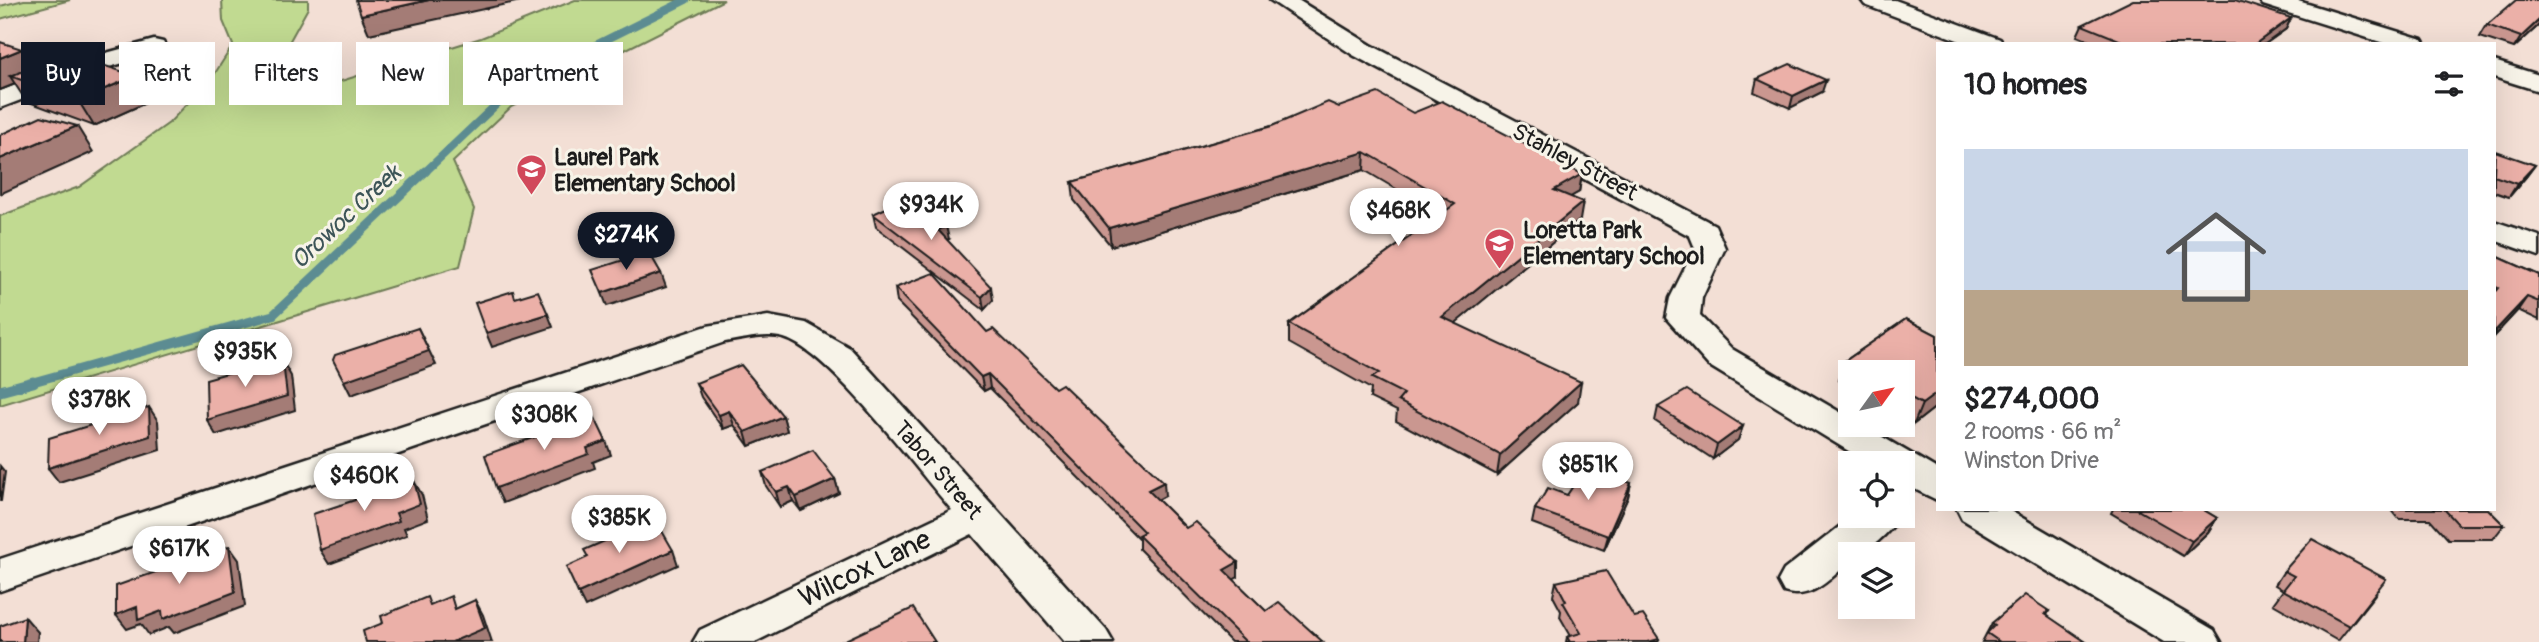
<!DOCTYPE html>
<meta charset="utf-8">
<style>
:root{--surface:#fff;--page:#f6f6f6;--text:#202124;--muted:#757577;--line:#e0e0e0;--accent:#111827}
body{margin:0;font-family:Pangolin,sans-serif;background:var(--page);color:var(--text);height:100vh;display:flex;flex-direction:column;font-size:26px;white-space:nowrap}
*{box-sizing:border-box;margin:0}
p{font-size:23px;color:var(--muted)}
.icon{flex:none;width:38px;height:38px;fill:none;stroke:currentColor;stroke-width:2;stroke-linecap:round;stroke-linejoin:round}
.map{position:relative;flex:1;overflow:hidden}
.drawer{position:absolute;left:1936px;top:42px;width:560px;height:469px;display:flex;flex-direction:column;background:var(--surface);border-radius:0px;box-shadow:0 7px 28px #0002}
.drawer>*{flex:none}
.banner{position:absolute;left:21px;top:42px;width:665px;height:63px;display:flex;gap:14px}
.needle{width:46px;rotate:57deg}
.tools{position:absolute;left:1838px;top:360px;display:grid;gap:14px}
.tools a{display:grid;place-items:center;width:77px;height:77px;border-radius:0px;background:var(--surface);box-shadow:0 7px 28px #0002;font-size:35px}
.price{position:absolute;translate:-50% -60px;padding:0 16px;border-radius:24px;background:#fff;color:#222;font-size:23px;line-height:46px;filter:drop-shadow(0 2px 4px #0008)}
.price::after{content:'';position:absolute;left:50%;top:42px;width:21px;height:16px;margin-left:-10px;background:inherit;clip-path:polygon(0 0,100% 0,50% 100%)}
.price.selected{background:var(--accent);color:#fff}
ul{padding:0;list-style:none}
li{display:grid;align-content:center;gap:14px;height:371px;padding:0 28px}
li+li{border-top:2px solid var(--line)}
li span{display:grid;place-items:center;height:217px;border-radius:0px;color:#555}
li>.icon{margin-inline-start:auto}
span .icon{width:126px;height:126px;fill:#fffc;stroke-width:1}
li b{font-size:30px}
h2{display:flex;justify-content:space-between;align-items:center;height:84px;padding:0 28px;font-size:30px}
.tag{padding:0 24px;border-radius:0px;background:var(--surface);box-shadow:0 7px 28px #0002;font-size:24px;line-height:63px}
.tag.selected{background:var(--accent);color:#fff}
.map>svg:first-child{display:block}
</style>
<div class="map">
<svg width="2539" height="642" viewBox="0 0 2539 642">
<rect width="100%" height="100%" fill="#f3dfd5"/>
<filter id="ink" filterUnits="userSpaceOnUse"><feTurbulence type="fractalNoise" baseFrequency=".0143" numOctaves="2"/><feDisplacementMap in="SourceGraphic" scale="14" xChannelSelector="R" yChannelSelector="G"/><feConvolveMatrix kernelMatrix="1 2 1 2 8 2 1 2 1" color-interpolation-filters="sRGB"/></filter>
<g filter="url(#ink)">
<g fill="#c1da91" stroke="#6e7b56" stroke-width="2">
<path d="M24 0H70L0 19V6Z"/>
<path d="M222 0H308V8L272 73 338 82 481 38 575 0H724L511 107 453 162 474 209 460 266 0 405V216L79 187 169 123 212 78 233 45 223 21Z"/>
</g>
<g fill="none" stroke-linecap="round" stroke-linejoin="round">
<path stroke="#5c8c92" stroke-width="8" d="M424 173 519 83 686 0"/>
<path stroke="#5c8c92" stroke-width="9" d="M26 384 273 315 426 171"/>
<path stroke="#5c8c92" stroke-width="11" d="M0 391 33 382"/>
<defs>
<g id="minor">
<path d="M1270 0H1298L1371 45 1715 225 1725 248 1702 298 1700 316 1732 349 1850 418V425H1862L1937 469V500L1902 483V464H1870L1708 365 1666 318 1670 298 1695 248 1690 236 1353 55Z"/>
<path d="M1861 0H1895L2000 39 2003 44H1968L1865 5Z"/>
<path d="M2259 0H2295L2422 39 2425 44H2387L2263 5Z"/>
<path d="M154 40 163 42 166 47 163 52 102 69 0 108V91L84 59Z"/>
<path d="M2494 61 2539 75V91L2494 77Z"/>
<path d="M2494 221 2539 236V256L2494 240Z"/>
<path d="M768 316 806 323 850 348 1106 630 1113 642H1065L972 534 755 642H693L700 630 952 510C917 470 829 351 784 338 766 333 743 339 725 342L0 591V559L707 326Z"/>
<path d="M1957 509H2007L2214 630 2221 642H2164L1962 519Z"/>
<path d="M1853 516H1900C1891 531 1867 555 1850 555V562C1829 579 1812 601 1784 592L1778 581 1784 570Z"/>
</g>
</defs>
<use href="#minor" stroke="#1c1c1c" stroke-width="5"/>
<use href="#minor" fill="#f7f3e8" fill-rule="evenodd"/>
</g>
<g fill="#ca9790" stroke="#1c1c1c" stroke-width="2">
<path d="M2539 0V25L2514 48 2480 37 2487 25Z"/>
<path d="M2291 18 2286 29 2265 44H2097L2077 36 2082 25Z"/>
<path d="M0 42 33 67 150 101 94 126 26 101 15 84 0 90Z"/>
<path d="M1757 79 1822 92 1790 108 1754 92Z"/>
<path d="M1339 107 1413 113 1582 174 1579 192 1570 197 1580 220 1455 323 1578 402 1497 475 1396 421 1397 411 1370 398 1371 389 1289 343V324L1440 215 1364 170 1111 246 1074 200 1072 182Z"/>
<path d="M2494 152 2535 165 2526 177 2509 197 2494 192Z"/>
<path d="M873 214 949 239 947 240 993 300 984 310 876 227Z"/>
<path d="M2494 255 2539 275V320L2518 310 2494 336Z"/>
<path d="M895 288 987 332 1165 496 1158 500 1186 528 1238 562V577L1233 579 1266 611 1323 642H1231L1139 549V539L990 388 984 391 897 302Z"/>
<path d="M1906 319 1937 335V406L1914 424 1902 417V373H1850V387L1838 380 1845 361Z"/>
<path d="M696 383 783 416 787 431 749 446 734 425 723 429 701 397Z"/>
<path d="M1658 407 1743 426 1738 440 1713 459 1655 421Z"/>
<path d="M762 472 835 479 839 493 801 511 793 501 780 507 766 486Z"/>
<path d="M1587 480 1631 483 1628 497 1604 550 1532 523 1535 509 1567 495Z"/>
<path d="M2113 509H2202L2217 518 2208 532 2183 556 2111 513Z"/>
<path d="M2391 509H2488L2504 525 2493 539H2448L2430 519H2399Z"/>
<path d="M2284 571 2376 593 2338 641 2273 604 2283 590 2275 585Z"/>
<path d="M1556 582 1634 617 1659 639 1658 642H1566L1567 637 1571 636 1560 617 1561 611 1553 596Z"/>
<path d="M2049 611 2047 616 2086 642H1982L1992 623Z"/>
</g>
<g fill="#a47b76" stroke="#1c1c1c" stroke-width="2">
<path d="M429 0H525L369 34 361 15Z"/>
<path d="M2291 18 2286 29 2265 44H2255Z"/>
<path d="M2539 20V25L2514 48 2521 37Z"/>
<path d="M22 49 37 74 10 76 15 84 0 90V58Z"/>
<path d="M136 76 150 101 94 126 78 100Z"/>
<path d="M1826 80 1822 92 1790 108 1793 96Z"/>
<path d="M77 126 93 152 0 194V159Z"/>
<path d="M1365 152 1364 170 1111 246 1109 228Z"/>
<path d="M2535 165 2526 177 2509 197 2517 184Z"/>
<path d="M1582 174 1579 192 1551 208 1554 190Z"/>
<path d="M1583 202 1580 220 1440 336 1442 317Z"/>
<path d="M946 226 949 239 940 243 938 230Z"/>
<path d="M661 273 666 287 607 306 602 293Z"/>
<path d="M991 287 993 300 984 310 982 297Z"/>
<path d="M2527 297 2518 310 2494 336 2495 331Z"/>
<path d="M548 314 553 327 492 347 486 333Z"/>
<path d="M418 328 436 365 351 395 344 381Z"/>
<path d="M283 362 291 376 295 410 216 435 207 420Z"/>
<path d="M988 374 990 388 984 391 981 377Z"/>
<path d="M1581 382 1578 402 1497 475 1500 455Z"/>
<path d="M1937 393V406L1914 424 1922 404Z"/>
<path d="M149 407 158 421 160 450 59 482 48 468Z"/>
<path d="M729 411 734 425 723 429 719 415Z"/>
<path d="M783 416 787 431 749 446 745 432Z"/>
<path d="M1743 426 1738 440 1713 459 1717 445Z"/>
<path d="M606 441 611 455 593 462 595 468 503 503 496 488 587 448Z"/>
<path d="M0 466 5 472 1 501H0Z"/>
<path d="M835 479 839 493 801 511 796 497Z"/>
<path d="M414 481 422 495 428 519 404 528 407 535 329 564 320 550 396 513Z"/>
<path d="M1164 482 1165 496 1150 504 1148 490Z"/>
<path d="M1631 483 1628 497 1604 550 1608 536Z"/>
<path d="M789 487 793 501 780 507 776 492Z"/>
<path d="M2217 518 2208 532 2183 556 2192 541Z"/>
<path d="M229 546 239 560 245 606 174 633 169 627 149 635 141 624 127 629 116 615Z"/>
<path d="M673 550 678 565 585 607 578 593Z"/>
<path d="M1238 562V577L1224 585V570Z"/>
<path d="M475 600 483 615 492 642H452Z"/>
<path d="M25 617 38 632 37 642H23Z"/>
</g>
<g fill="#ebb0a8" stroke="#1c1c1c" stroke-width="2">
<path d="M356 0H429L361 15Z"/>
<path d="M2133 0H2235L2291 18 2255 44H2129L2082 25Z"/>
<path d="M2516 0H2539V20L2521 37 2487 25Z"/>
<path d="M0 42 22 49 0 58Z"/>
<path d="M78 57 136 76 78 100 10 76 54 60 63 63Z"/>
<path d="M1790 64 1826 80 1793 96 1757 79Z"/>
<path d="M1378 93 1413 113 1442 101 1582 174 1554 190 1583 202 1442 317 1581 382 1500 455 1398 401 1404 394 1372 378 1379 373 1289 324 1455 204 1365 152 1109 228 1072 182 1272 126 1328 102 1339 107Z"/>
<path d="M41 116 77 126 0 159V135Z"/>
<path d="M2495 151 2535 165 2517 184 2494 176Z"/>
<path d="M906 199 946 226 938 230 991 287 982 297 873 214Z"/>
<path d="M649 252 661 273 602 293 592 270Z"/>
<path d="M2494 255 2539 275V302L2527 297 2495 331H2494V293L2498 288 2494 286Z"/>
<path d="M934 273 987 332 993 329 1055 388 1062 384 1164 482 1148 490 1186 528 1196 522 1238 562 1224 570 1266 611 1279 602 1323 642H1246L1138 535 1144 532 988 374 981 377 895 288Z"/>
<path d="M513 291 515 298 538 291 548 314 486 333 475 303Z"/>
<path d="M1906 319 1937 335V393L1922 404 1902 393V373H1866L1845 361Z"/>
<path d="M418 328 429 351 344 381 333 360 335 355Z"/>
<path d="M283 362 287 396 207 420 206 379 263 363 262 368Z"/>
<path d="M741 365 783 416 745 432 729 411 719 415 696 383Z"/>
<path d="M1687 390 1743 426 1717 445 1658 407Z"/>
<path d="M149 407 150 436 48 468 49 438Z"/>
<path d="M594 416 606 441 587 448 589 454 496 488 485 455Z"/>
<path d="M813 450 835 479 796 497 789 487 776 492 762 472Z"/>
<path d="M1592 468 1631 483 1608 536 1535 509 1548 488 1567 495 1579 477 1587 480Z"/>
<path d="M393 481 395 488 414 481 420 504 396 513 399 521 320 550 313 514 355 500 354 494Z"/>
<path d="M2136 509H2202L2217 518 2192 541Z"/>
<path d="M2444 509H2488L2504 525H2459Z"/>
<path d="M655 519 673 550 578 593 566 567 588 557 584 550Z"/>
<path d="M2312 539 2386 579 2349 626 2283 590 2294 576 2284 571Z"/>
<path d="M229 546 235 592 163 619 162 611 138 620 137 607 116 615V586Z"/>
<path d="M1606 571 1634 617 1643 615 1659 639 1648 642H1570L1567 637 1581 633 1563 602 1566 601 1556 582Z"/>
<path d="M2025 595 2049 611 2045 614 2086 642H2000L1987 633 1995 625 1992 623Z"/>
<path d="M451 596 455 609 475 600 485 628 452 642H366L363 631 383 623 381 616 427 597 430 605Z"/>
<path d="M913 608 935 642H841Z"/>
<path d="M25 617 23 642H0V626Z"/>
</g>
</g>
<defs>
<symbol id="school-pin" viewBox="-11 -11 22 30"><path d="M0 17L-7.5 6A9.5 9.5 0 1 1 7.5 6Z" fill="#d1495b" stroke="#f7f3e8"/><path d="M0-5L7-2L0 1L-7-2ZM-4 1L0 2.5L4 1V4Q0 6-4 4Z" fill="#fff"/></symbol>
</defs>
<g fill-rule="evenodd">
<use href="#school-pin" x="514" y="152" width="35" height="47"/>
<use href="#school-pin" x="1482" y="226" width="35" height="47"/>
</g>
<g text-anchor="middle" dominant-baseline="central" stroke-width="6" stroke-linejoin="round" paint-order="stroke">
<g font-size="23" font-weight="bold" fill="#1c1c1c" stroke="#f7f3e8" text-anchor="start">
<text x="554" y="157">Laurel Park<tspan x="554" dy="26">Elementary School</tspan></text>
<text x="1523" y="230">Loretta Park<tspan x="1523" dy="26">Elementary School</tspan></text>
</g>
<g font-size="23" fill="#1c1c1c" stroke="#f7f3e8">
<text transform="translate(1575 162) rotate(28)">Stahley Street</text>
<text transform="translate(938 470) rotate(49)">Tabor Street</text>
</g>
<g font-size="24" font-style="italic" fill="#3c5457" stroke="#f7f3e8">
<text transform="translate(346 217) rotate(-43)">Orowoc Creek</text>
</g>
<g font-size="28" fill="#1c1c1c" stroke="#f7f3e8">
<text transform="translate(865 569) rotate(-26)">Wilcox Lane</text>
</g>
</g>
</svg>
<div class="tools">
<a><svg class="needle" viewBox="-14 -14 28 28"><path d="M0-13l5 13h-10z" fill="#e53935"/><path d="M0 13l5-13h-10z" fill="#757577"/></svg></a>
<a><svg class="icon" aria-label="locate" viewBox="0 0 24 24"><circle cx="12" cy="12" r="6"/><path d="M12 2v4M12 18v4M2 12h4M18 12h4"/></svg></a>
<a><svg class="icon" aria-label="layers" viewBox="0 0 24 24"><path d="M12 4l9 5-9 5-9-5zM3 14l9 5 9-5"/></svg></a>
</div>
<b class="price" style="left:931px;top:242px">$934K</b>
<b class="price" style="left:1398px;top:248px">$468K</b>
<b class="price selected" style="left:626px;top:272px">$274K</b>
<b class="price" style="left:245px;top:389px">$935K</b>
<b class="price" style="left:99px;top:437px">$378K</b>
<b class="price" style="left:544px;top:452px">$308K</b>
<b class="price" style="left:1588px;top:502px">$851K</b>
<b class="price" style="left:364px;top:513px">$460K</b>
<b class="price" style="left:619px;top:555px">$385K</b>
<b class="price" style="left:179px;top:586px">$617K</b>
<div class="banner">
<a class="tag selected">Buy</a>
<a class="tag">Rent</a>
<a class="tag">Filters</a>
<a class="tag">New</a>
<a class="tag">Apartment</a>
</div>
<section class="drawer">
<h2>10 homes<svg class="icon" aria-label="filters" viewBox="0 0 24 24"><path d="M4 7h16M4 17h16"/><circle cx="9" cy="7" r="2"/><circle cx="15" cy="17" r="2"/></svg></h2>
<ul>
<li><span style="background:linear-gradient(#c9d6e8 65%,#b9a48a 0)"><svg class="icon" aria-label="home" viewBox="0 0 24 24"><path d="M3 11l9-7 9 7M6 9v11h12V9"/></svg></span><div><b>$274,000</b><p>2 rooms · 66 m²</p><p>Winston Drive</p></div></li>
</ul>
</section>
</div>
